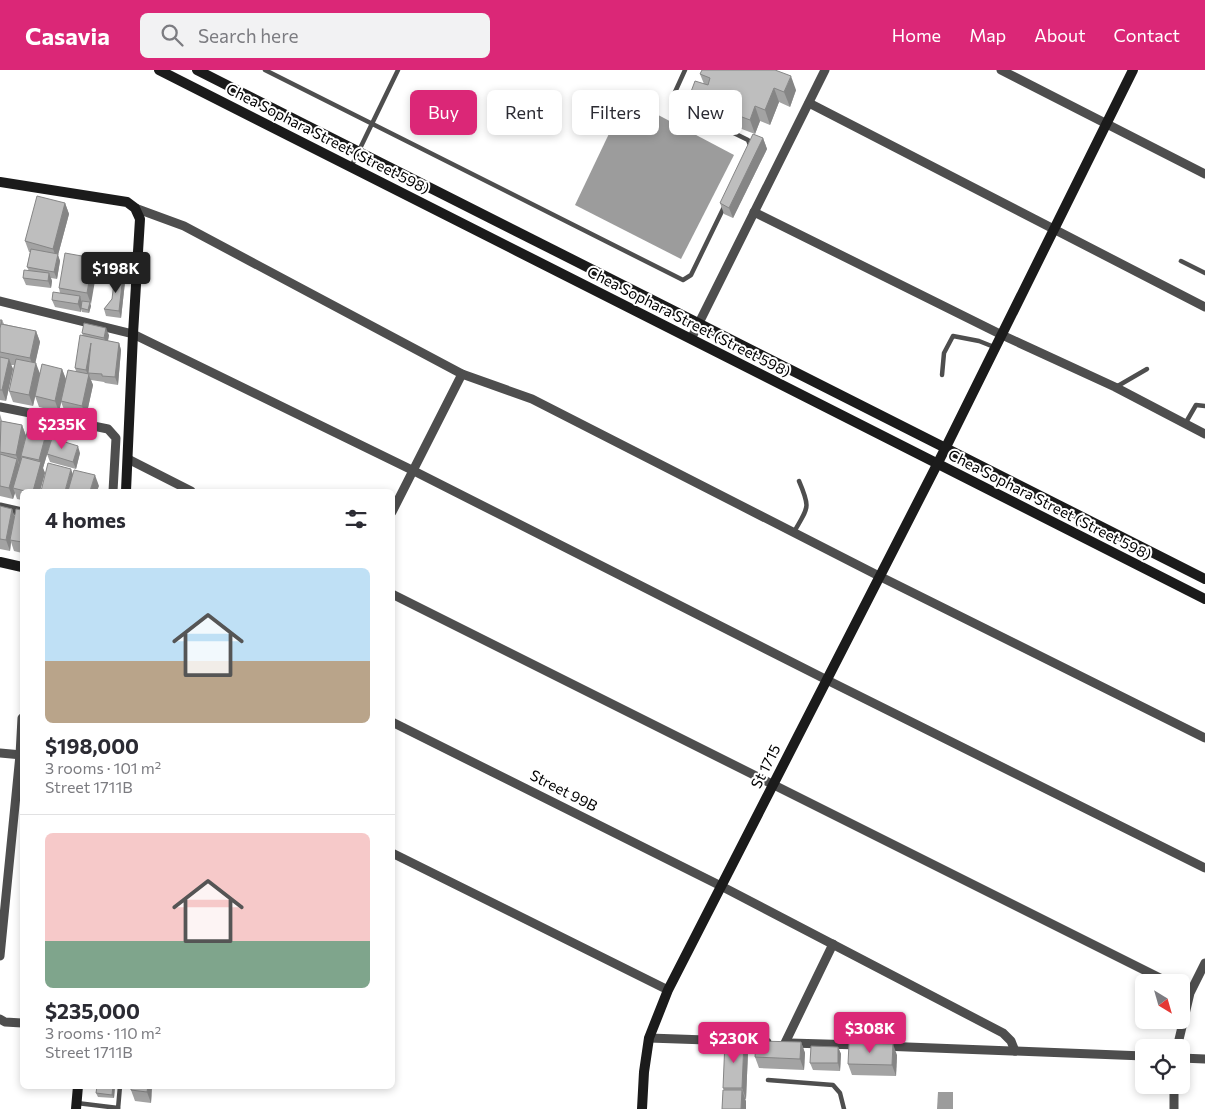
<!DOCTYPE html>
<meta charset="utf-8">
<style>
:root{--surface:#fff;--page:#f2f2f3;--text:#2b2b33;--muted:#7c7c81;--line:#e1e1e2;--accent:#db2777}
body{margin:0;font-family:Commissioner,sans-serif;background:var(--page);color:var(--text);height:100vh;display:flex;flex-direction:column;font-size:19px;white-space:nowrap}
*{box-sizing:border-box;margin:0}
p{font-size:16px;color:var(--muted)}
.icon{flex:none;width:28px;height:28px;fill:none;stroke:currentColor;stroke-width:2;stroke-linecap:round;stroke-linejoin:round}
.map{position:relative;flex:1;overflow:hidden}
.sheet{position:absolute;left:20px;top:419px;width:375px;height:600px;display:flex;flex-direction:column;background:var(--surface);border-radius:8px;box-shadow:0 2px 8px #0003}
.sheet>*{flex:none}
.top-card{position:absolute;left:410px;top:20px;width:475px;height:45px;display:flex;gap:10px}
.needle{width:32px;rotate:143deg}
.buttons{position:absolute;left:1135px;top:904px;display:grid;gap:10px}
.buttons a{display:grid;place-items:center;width:55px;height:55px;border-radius:8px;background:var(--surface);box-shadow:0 2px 8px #0003;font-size:25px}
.price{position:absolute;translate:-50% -42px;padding:0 11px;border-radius:5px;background:var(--accent);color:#fff;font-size:16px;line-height:32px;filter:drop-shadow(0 1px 2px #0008)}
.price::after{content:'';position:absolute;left:50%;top:30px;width:15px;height:11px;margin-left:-8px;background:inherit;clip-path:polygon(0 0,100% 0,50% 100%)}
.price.current{background:#222;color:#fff}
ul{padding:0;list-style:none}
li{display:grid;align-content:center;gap:10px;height:265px;padding:0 25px}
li+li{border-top:1px solid var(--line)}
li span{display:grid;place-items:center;height:155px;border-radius:8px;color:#555}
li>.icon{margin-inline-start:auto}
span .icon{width:90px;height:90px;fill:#fffc;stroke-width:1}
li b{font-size:21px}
h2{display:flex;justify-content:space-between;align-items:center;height:60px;padding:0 25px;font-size:21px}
.tag{padding:0 18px;border-radius:8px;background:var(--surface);box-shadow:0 2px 8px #0003;font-size:18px;line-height:45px}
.tag.current{background:var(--accent);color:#fff}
header{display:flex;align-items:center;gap:30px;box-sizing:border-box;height:70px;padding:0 25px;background:var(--accent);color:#fff}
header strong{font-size:24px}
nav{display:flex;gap:28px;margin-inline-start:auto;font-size:18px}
.search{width:350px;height:45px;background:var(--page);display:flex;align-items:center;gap:12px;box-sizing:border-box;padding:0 18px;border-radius:8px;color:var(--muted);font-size:19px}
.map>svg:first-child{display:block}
</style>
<header>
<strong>Casavia</strong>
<div class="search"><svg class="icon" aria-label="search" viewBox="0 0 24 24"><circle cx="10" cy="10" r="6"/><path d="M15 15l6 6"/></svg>Search here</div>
<nav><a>Home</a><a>Map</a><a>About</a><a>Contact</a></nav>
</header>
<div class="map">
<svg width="1205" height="1039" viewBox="0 0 1205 1039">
<rect width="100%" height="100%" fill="#fff"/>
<g fill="#9c9c9c">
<path d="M626 28 734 85 681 189 575 135Z"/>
<path d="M938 1022H953V1039H937Z"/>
</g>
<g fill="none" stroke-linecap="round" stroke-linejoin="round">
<g stroke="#4e4e4e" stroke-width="4.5">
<path d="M265 0C404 71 544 140 683 210L691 205 724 137"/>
<path d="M685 0 675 22 676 32 689 41 748 70 751 78"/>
<path d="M351 97 398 0"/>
<path d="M1181 191 1205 203"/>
<path d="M942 305 944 283 953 266 979 271 994 277"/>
<path d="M1116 317 1147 299"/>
<path d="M1185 354 1196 335 1205 336"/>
<path d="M794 462C808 437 811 439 799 411"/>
<path d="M768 1010 833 1015 840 1023 844 1039"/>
<path d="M77 1033 118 1038"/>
<path d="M118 1039 120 1016"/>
</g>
<g stroke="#4e4e4e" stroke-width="9">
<path d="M1001 0 1205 104"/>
<path d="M809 33 1205 237"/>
<path d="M135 138 184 156 462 304 532 329 879 506 1205 668"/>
<path d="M754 142 1002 265 1115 317 1205 364"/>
<path d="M0 231 133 264 414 401 827 610 1205 798"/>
<path d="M691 269 825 0"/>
<path d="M0 337 108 359 116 368 113 421"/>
<path d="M128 389 191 421"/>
<path d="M0 437 22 442"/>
<path d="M392 442 462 304"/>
<path d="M392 524 1168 912"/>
<path d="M392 652 721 816 1003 963 1011 971 1015 981"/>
<path d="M0 683 22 685"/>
<path d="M392 783 668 920"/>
<path d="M0 886 20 685 22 648"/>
<path d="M0 949 5 952 22 953"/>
<path d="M649 968 767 972"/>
<path d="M785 973 833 874"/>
<path d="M790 973 859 975"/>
<path d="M882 976 1144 986"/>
<path d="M1177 978 1190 923 1205 893"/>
<path d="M1181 988 1205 989"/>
<path d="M1174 1039V1015"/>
</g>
<g stroke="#1b1b1b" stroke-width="10">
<path d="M159 0 1205 529"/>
<path d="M197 0 1205 509"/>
<path d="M0 112 127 132 135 138 140 149 133 264 126 421"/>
<path d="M0 492 22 497"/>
<path d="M76 1039 78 1016"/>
<path d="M642 1039 644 1002 649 968 668 920 946 377 1133 0"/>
</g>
</g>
<g fill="#a3a3a3">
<path d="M700 4 796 20 790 37 779 32 770 55 760 51 755 64 694 41 689 27 704 14Z"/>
<path d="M763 68 767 79 733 148 724 144 720 133Z"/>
<path d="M65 133 69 144 58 185 60 191 57 209 51 208 52 211 51 218 26 215 23 208 29 201 27 197 30 182H29L25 171Z"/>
<path d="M97 199 90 234 91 236 89 243 82 242 81 239V242L55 237 52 230 60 223 59 218Z"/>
<path d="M125 212 121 248 106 246 104 239Z"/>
<path d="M0 250H2L4 254 36 261 40 272 35 293 40 304 33 336 13 332 9 321 14 295H11L13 299 6 331 0 330Z"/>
<path d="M82 263 109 265 108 271 119 273 121 280 118 315 105 313 104 312 91 310 93 315 86 347 65 342 61 332 59 342 39 337 35 326 62 299 66 309 76 301 75 298 83 266Z"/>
<path d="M0 344 2 351 22 355 26 366 51 371 43 398 45 403 40 421H22V430L17 429 15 423 13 429 0 426Z"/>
<path d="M80 383 76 399 50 392 47 384Z"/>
<path d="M0 436 12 439 15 448 22 440V483L14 481 11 472 10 481 0 479Z"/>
<path d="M801 972 805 983 804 1000 759 998 755 987Z"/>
<path d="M838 977 841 984 840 1001 813 1000 810 993Z"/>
<path d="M748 982 746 1029H745L746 1039H722L724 1020 723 1018Z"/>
<path d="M897 985 896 1006 852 1005 848 994Z"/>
<path d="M97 1016H115L114 1028 98 1027 96 1023Z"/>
<path d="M131 1016H152L151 1033 135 1031 131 1020Z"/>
</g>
<g fill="#858585">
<path d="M791 6 796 20 790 37 784 22Z"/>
<path d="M774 18 779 32 770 55 765 40Z"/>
<path d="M755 36 760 51 755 64 750 50Z"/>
<path d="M763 68 767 79 733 148 729 138Z"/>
<path d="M65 133 69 144 58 185 60 191 57 209 54 202 57 189 53 179Z"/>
<path d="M93 188 97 199 91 234 87 223Z"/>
<path d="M49 203 52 211 51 218 48 211Z"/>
<path d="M123 205 125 212 121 248 119 241Z"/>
<path d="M80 226 82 233 81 242 78 234Z"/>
<path d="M90 232 91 236 89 243 88 240Z"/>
<path d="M106 258 109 265 107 275 104 268Z"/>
<path d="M36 261 40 272 34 299 30 288Z"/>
<path d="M91 273 88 303 93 315 86 347 82 336 88 306 86 300Z"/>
<path d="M119 273 121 280 118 315 115 307Z"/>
<path d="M9 289 13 299 6 331 2 320Z"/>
<path d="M36 293 40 304 33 336 29 325Z"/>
<path d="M62 299 66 310 59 342 55 331Z"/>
<path d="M22 355 26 366 21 386V388L20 396 16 385Z"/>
<path d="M47 360 51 371 43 398 45 403 40 421H33L40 395 39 390Z"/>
<path d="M78 376 80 383 76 399 73 392Z"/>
<path d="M17 389 21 400 13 418 15 423 13 429 9 418Z"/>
<path d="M71 399 75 410 72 421H65Z"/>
<path d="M95 405 99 416 97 421H90Z"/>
<path d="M12 439 15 449 10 470 11 472 10 481 6 470Z"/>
<path d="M744 971 748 982 746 1029 742 1018Z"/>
<path d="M801 972 805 983 804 1000 800 989Z"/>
<path d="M893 974 897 985 896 1006 892 995Z"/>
<path d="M838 977 841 984 840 1001 838 993Z"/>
<path d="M113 1016H115L114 1028 112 1025Z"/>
<path d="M148 1016H152L151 1033 147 1022Z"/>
<path d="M742 1020 746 1031V1039H741Z"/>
</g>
<g fill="#bebebe" stroke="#858585">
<path d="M702 0H775L791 6 784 22 774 18 765 40 755 36 750 50 689 27 695 11 708 15 710 8 700 4Z"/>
<path d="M753 64 763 68 729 138 720 133Z"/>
<path d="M37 126 65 133 53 179 25 171Z"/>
<path d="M31 179 58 184 54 202 27 197Z"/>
<path d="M65 183 93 188 87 223 59 218Z"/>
<path d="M24 200 49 203 48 211 23 208Z"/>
<path d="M115 204 123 205 119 241 104 239 112 229Z"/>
<path d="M53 222 80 226 78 234 52 230Z"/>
<path d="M82 231 90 232 88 240 81 238Z"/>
<path d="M0 250H2L0 258Z"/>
<path d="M84 253 106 258 104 268 82 263Z"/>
<path d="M1 254 36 261 30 288 0 282V258Z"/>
<path d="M80 265 119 273 115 307 102 306V304L88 303 91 273 86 300 75 298Z"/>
<path d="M0 287 9 289 2 320H0Z"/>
<path d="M16 289 36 293 29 325 9 321Z"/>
<path d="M42 294 62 299 55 331 35 326Z"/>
<path d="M68 300 89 304 82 336 61 331Z"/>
<path d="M1 351 22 355 16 385 0 382Z"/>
<path d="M29 355 47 360 39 390 21 386Z"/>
<path d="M52 368 78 376 73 392 47 384Z"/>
<path d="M0 384 17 389 9 418 0 416Z"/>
<path d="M22 387 41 392 33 421H25L13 418Z"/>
<path d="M48 393 71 399 65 421H41Z"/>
<path d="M74 400 95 405 90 421H68Z"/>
<path d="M0 436 12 439 6 470 0 469Z"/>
<path d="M16 439 22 440V472L10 470Z"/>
<path d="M725 971H744L742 1018H723Z"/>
<path d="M756 971 801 972 800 989 755 987Z"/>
<path d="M849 973 893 974 892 995 848 994Z"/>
<path d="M811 976 838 977V993H810Z"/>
<path d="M97 1016H113L112 1025 96 1023Z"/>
<path d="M131 1016H148L147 1022 131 1020Z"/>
<path d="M723 1020H742L741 1039H722Z"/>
</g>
<g text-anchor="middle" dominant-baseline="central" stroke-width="4" stroke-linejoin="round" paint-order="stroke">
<g font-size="15" fill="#000" stroke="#fff">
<text transform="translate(328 68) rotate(27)">Chea Sophara Street (Street 598)</text>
<text transform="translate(689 251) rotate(27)">Chea Sophara Street (Street 598)</text>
<text transform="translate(1050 434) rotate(27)">Chea Sophara Street (Street 598)</text>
<text transform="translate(765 696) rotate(-63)">St 1715</text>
<text transform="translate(564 720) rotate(27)">Street 99B</text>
</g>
</g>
</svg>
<div class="buttons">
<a><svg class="needle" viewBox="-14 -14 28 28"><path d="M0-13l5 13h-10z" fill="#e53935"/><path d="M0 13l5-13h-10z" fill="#7c7c81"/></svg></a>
<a><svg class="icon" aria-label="locate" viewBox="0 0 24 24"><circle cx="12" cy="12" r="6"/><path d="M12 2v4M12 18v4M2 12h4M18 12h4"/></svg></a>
</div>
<b class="price current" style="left:116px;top:224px">$198K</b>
<b class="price" style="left:62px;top:380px">$235K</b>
<b class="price" style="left:870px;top:984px">$308K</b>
<b class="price" style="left:734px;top:994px">$230K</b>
<div class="top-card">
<a class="tag current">Buy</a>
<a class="tag">Rent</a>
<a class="tag">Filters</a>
<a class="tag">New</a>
</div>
<section class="sheet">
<h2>4 homes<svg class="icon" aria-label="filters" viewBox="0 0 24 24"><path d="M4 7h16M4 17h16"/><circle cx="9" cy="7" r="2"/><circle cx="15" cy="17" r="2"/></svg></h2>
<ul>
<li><span style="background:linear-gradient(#bfe0f5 60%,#b9a48a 0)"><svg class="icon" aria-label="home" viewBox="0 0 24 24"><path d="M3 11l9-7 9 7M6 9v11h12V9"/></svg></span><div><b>$198,000</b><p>3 rooms · 101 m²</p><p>Street 1711B</p></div></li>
<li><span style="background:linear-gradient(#f6c9c9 70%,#7fa58c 0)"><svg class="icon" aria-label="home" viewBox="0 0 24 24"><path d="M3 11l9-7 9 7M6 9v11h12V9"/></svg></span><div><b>$235,000</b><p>3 rooms · 110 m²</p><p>Street 1711B</p></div></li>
</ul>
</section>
</div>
